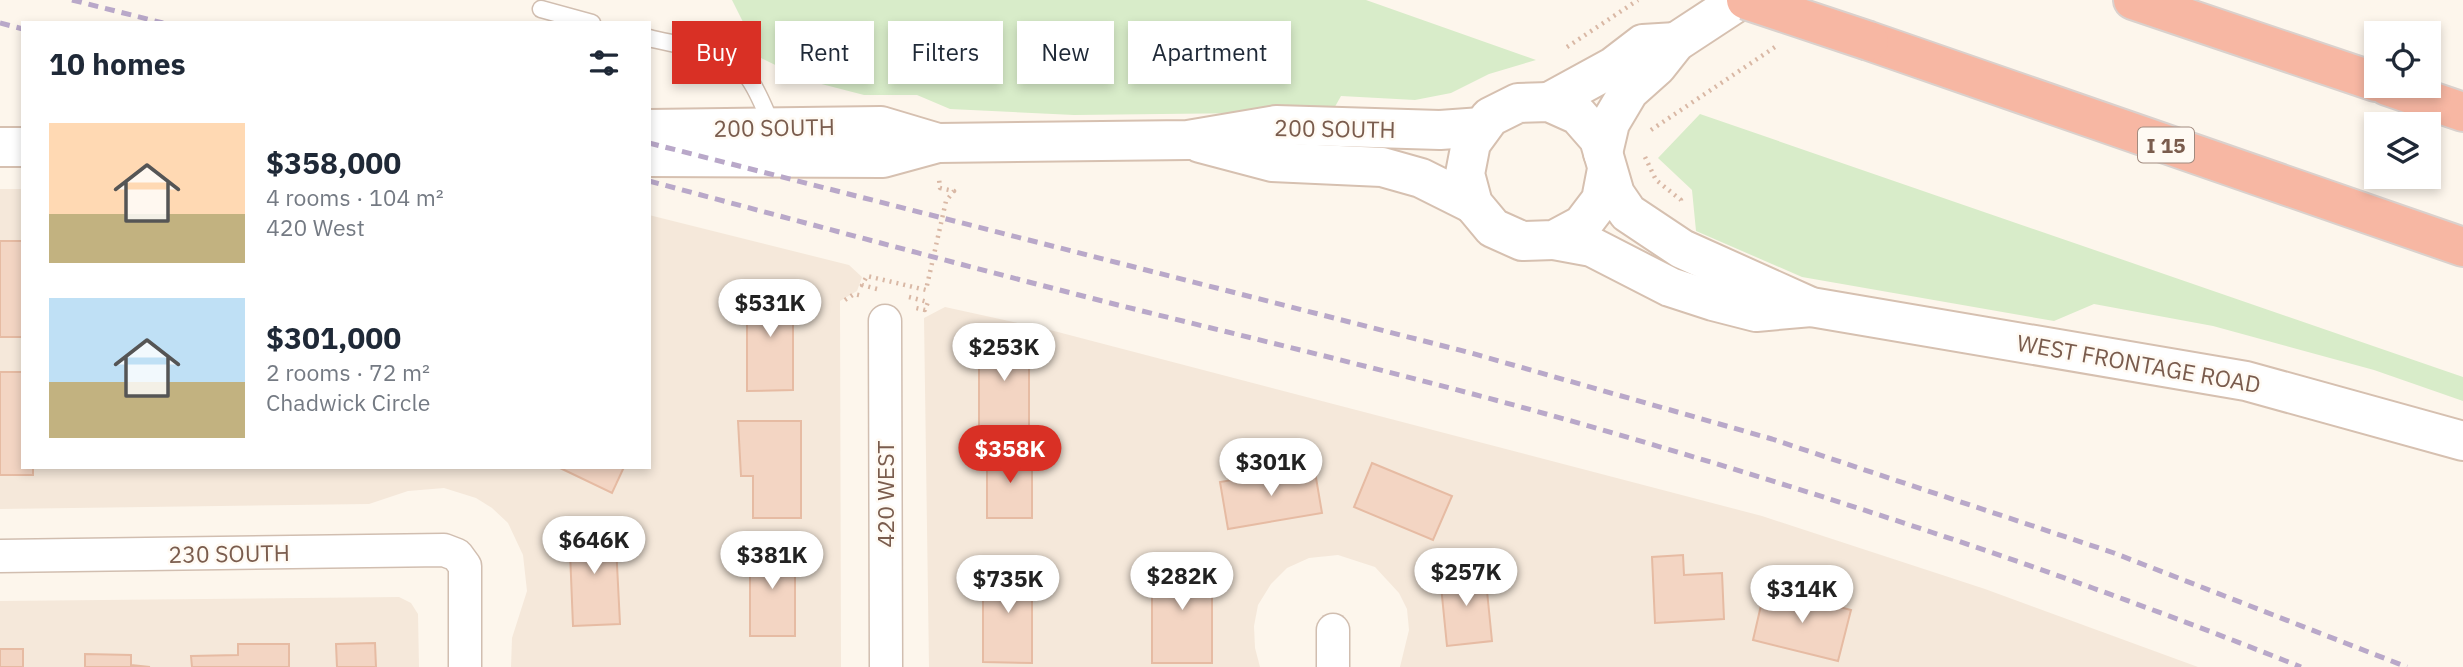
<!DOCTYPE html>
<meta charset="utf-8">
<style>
:root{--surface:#fff;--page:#f6f6f7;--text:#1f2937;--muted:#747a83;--accent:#d93025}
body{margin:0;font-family:"IBM Plex Sans",sans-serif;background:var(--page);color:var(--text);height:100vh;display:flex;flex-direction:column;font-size:26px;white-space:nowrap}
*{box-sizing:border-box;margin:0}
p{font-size:23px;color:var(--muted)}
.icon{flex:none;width:38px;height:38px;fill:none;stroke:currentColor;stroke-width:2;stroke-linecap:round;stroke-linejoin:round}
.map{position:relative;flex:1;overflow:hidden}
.drawer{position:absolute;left:21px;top:21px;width:630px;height:448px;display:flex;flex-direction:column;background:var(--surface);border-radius:0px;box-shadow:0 4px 10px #0003}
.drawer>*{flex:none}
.top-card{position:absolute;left:672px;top:21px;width:665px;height:63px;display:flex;gap:14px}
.fabs{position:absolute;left:2364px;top:21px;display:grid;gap:14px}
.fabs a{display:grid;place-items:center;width:77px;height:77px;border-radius:0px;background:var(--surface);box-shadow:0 4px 10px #0003;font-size:35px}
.price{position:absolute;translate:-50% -60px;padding:0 16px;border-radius:24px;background:#fff;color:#222;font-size:23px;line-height:46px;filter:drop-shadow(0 2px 4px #0008)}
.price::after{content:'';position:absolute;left:50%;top:42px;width:21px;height:16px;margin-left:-10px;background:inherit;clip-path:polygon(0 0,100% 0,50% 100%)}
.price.active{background:var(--accent);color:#fff}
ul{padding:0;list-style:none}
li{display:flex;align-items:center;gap:21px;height:175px;padding:0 28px}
li span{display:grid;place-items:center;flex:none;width:196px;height:140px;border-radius:0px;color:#555}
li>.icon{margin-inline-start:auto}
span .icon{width:84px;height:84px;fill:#fffc;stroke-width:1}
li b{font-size:30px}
h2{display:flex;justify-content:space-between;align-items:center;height:84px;padding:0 28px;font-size:30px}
.pill{padding:0 24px;border-radius:0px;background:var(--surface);box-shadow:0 4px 10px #0003;font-size:24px;line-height:63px}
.pill.active{background:var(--accent);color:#fff}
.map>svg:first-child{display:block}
</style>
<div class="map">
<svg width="2463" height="667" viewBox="0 0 2463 667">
<rect width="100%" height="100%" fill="#fdf6ec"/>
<g fill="#f5e8da">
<path d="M0 189H23V467H649V215L849 265 862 277 857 291 840 301 841 667H511L512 638 527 591 523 555 508 523 492 508 476 498 444 488 408 491 369 504 0 509Z"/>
<path d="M945 307 1054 331 1762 516 1985 589 2198 667H1400L1409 630 1407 609 1399 593 1375 567 1338 555 1309 558 1287 568 1271 584 1258 605 1254 626 1255 648 1260 667H929L924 318Z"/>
<path d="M399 597 411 603 418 614 419 667H0V601Z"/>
</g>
<g fill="#d8ecc9">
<path d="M732 0H1366L1536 60 1489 74 1451 93 1415 100 1341 96 1332 112 1074 115 950 109 917 95H864L806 80 761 58Z"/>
<path d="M1700 114 2463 377V401L2374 370 2213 326 2094 304 2054 321 1802 277 1696 231 1692 190 1658 158Z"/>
</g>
<g fill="#f3d5c3" stroke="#e6bba3" stroke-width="2">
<rect x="0" y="241" width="23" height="96"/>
<path d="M793 287V390L747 391V288Z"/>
<path d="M979 338H1029V428L979 429Z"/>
<path d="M0 372H23V467H33V475H0Z"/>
<path d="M738 421H801V518H753V476H741Z"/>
<rect x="987" y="451" width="45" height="67"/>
<path d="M1372 463 1452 496 1433 540 1354 507Z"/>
<path d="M1314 466 1322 513 1228 529 1220 482Z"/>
<path d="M558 467H624L612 493Z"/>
<path d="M615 525 620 624 573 626 569 527Z"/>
<rect x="750" y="546" width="45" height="90"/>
<path d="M1683 555 1684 575 1722 573 1724 619 1655 623 1652 557Z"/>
<rect x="1152" y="561" width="60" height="102"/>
<path d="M983 567H1032V663L983 662Z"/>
<path d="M1485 571 1492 641 1447 646 1440 576Z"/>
<path d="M1765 588 1851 610 1838 661 1753 640Z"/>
<path d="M375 643 376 667H337L336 644Z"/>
<path d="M238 644H289V667H192L191 656 238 655Z"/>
<rect x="0" y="649" width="23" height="18"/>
<path d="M85 654 131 655V665L150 667H85Z"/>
</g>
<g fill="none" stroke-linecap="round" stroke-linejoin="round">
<defs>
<g id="lane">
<path d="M541 9 592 23"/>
<path d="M649 38C680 46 725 50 747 76 758 90 765 110 772 126"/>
</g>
<g id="street">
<path d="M885 321 886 667"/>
<path d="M0 556 444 550 457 555 465 566V667"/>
<path d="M1333 630V667"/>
</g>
<g id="secondary">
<path d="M1549 102 1613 67 1643 44 1676 42"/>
<path d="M649 129 881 126 938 143"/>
<path d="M1200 143 1272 162 1382 167 1421 178 1473 204"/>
<path d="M0 147H23"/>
<path d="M1603 153 1610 123 1629 91 1657 66 1676 42 1740 0"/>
<path d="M649 157 883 158 938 143 1188 140 1276 125 1440 130 1482 127"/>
<path d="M1607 169 1601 200 1582 225 1554 240 1522 241 1493 228 1473 204 1465 174 1471 143 1490 117 1518 103 1549 102 1578 115 1599 139 1615 194 1628 213 1682 249 1811 307 2246 381 2463 441"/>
<path d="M1554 240 1592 247 1670 287 1713 301 1756 312 1811 307"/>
</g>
<g id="highway">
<path d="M2133 0 2376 82"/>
<path d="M1869 41 2463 247"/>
<path d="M2387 86 2463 112"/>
</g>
</defs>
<use href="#lane" stroke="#d1beb0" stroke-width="19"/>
<use href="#street" stroke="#d1beb0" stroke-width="35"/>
<use href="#secondary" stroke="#d6c0b0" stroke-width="42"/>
<use href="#highway" stroke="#dad1cd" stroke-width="42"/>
<g stroke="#d9b8a5" stroke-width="4.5" stroke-dasharray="2 5" stroke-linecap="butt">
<path d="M1567 47 1638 0"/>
<path d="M1651 130 1775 47"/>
<path d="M1645 157 1656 180 1681 200V204"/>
<path d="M877 289 862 285 867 276 926 290 946 201 954 191 940 188 939 179"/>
<path d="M909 297 928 302 925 310 916 308"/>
<path d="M845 300 854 294 863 296"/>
</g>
<use href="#lane" stroke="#fff" stroke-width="16"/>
<use href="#street" stroke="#fff" stroke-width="32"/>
<use href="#secondary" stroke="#fff" stroke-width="38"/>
<use href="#highway" stroke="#f7b7a3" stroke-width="38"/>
<g stroke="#b9a8c9" stroke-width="5" stroke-dasharray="10 7" stroke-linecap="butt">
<path d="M72 0 163 23"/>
<path d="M0 23 23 29"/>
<path d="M649 143 1471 353 1772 439 2114 553 2407 667"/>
<path d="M649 181C806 223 961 265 1118 305 1283 346 1449 385 1613 433 1846 501 2076 577 2301 667"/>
</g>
<defs>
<path id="highway-bridge" d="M1746 0 1869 41"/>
</defs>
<use href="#highway-bridge" stroke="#dad1cd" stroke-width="42" stroke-linecap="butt"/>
<use href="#highway-bridge" stroke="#f7b7a3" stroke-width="38"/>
</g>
<g text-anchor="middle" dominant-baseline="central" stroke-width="5" stroke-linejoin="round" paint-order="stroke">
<rect fill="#fffaf3" stroke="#a28b7f" stroke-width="2" x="2138" y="127.5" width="56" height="35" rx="5"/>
<g font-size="21" font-weight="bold" fill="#7a5c4d">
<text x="2166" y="145">I 15</text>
</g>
<g font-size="23" fill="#7a5c4d" stroke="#fffaf3">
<text transform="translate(774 127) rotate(-1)">200 SOUTH</text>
<text transform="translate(1335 128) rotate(1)">200 SOUTH</text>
<text transform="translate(2139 363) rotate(10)">WEST FRONTAGE ROAD</text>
<text transform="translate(885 494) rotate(-90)">420 WEST</text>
<text transform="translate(229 553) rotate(-1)">230 SOUTH</text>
</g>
</g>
</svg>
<div class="fabs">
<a><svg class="icon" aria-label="locate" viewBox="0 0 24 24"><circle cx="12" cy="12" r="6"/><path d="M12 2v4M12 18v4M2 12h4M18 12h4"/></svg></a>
<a><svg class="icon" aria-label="layers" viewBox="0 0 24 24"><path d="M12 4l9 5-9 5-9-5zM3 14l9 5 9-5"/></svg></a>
</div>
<b class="price" style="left:770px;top:339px">$531K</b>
<b class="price" style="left:1004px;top:383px">$253K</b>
<b class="price active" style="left:1010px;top:485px">$358K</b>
<b class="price" style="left:1271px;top:498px">$301K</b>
<b class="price" style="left:594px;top:576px">$646K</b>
<b class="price" style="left:772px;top:591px">$381K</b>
<b class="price" style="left:1466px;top:608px">$257K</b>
<b class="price" style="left:1182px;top:612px">$282K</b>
<b class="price" style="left:1008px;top:615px">$735K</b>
<b class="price" style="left:1802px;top:625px">$314K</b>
<div class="top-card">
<a class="pill active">Buy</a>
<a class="pill">Rent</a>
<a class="pill">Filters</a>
<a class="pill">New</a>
<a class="pill">Apartment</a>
</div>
<section class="drawer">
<h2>10 homes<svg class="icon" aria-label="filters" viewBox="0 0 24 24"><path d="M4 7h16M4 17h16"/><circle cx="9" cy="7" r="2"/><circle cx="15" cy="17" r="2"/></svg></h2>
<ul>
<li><span style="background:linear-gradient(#ffd9b3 65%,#c2b280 0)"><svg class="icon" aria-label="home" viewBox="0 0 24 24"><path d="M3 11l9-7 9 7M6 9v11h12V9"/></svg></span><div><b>$358,000</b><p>4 rooms · 104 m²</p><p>420 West</p></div></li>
<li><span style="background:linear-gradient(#bfe0f5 60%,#c2b280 0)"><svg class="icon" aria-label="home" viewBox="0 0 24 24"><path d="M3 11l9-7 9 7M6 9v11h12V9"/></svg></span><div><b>$301,000</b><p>2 rooms · 72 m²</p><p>Chadwick Circle</p></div></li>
</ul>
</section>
</div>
